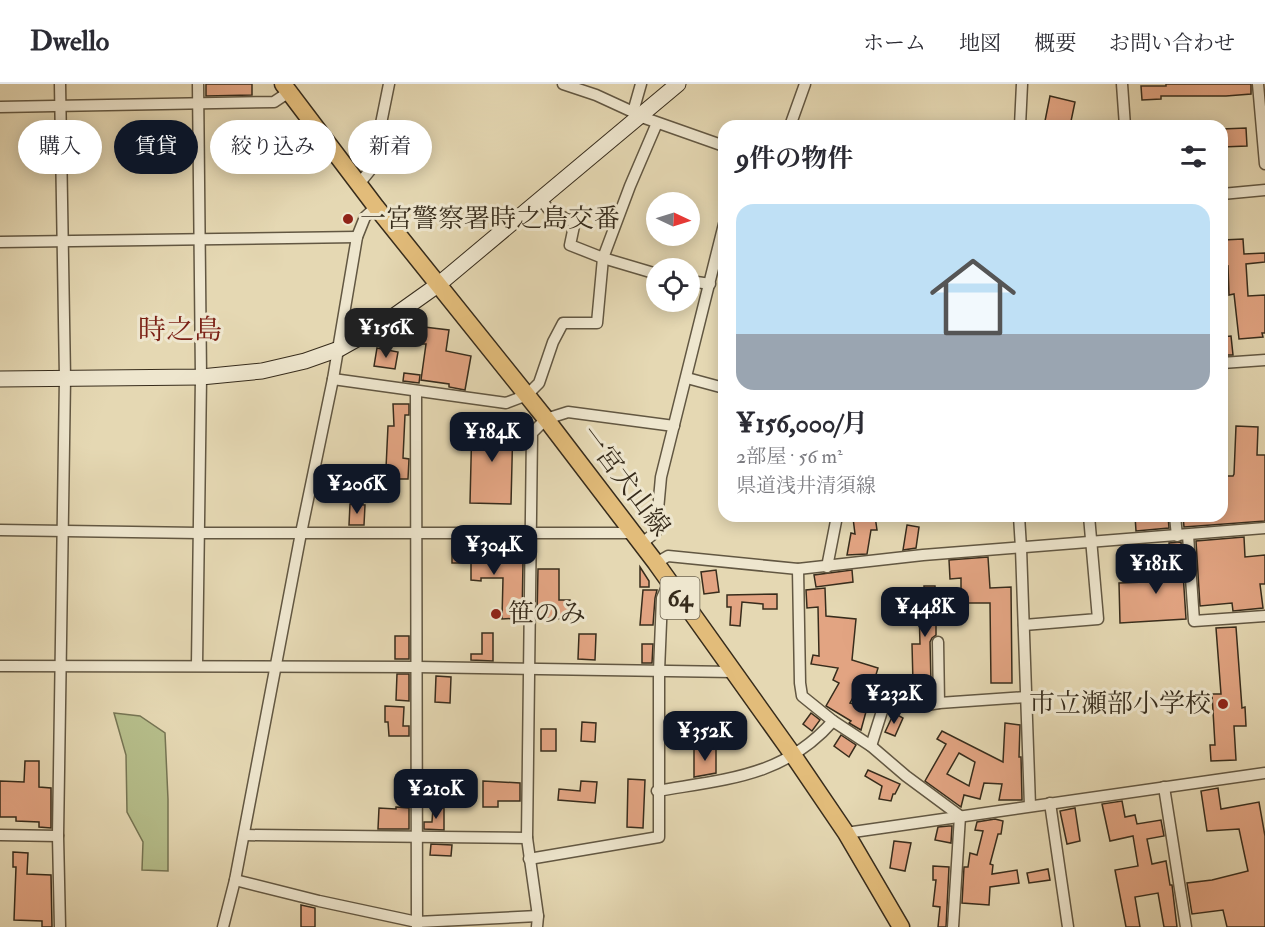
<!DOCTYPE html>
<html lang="ja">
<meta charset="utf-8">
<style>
:root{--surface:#fff;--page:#f2f2f3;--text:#2b2b33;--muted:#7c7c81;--line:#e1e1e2;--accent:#111827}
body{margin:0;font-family:"IM FELL Double Pica","Noto Serif JP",serif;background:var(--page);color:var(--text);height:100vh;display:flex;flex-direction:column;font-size:22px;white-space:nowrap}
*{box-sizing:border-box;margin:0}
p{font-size:20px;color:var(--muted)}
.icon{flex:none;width:33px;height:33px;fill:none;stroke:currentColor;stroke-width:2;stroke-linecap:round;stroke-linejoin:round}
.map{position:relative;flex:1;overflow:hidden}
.details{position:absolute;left:718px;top:36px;width:510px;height:402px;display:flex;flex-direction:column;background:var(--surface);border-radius:18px;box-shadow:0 3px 15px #0003}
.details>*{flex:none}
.guide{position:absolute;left:18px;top:36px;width:570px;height:54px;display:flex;gap:12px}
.needle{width:39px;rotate:94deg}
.buttons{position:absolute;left:646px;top:108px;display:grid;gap:12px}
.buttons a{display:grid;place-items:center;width:54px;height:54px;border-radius:50%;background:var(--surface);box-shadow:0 3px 15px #0003;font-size:30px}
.price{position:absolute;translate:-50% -51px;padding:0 14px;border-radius:12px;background:var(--accent);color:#fff;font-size:20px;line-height:39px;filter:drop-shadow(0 2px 3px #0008)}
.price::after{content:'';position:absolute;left:50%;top:36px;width:18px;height:14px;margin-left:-9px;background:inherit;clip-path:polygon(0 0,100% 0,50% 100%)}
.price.current{background:#222;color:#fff}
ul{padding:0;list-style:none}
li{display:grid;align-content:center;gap:12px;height:318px;padding:0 18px}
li+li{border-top:2px solid var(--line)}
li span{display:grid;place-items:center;height:186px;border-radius:18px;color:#555}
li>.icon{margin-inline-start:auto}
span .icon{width:108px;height:108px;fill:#fffc;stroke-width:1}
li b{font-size:26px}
h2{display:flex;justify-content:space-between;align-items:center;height:72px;padding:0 18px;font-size:26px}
.chip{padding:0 21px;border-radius:27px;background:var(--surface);box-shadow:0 3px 15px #0003;font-size:21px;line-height:54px}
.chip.current{background:var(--accent);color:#fff}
header{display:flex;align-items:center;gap:36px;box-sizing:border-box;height:84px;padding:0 30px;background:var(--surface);border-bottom:2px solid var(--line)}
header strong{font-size:28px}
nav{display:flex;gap:33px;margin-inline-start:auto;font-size:21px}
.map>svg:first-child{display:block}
</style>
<header>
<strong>Dwello</strong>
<nav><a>ホーム</a><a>地図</a><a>概要</a><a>お問い合わせ</a></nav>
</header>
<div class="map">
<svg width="1265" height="843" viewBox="0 0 1265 843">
<rect width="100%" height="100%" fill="#e5d8b3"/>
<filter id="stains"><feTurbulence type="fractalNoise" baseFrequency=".00333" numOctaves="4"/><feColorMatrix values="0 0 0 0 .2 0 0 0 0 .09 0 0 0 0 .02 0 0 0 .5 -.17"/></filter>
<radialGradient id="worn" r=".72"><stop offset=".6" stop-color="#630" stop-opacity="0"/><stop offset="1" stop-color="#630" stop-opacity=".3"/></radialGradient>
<path fill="#b6be8b" stroke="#767554" stroke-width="1.5" d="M114 629 140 632 165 649 168 715V787L142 786 143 758 127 728 126 671Z"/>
<g fill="#e2a482" stroke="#372c1c" stroke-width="1.5" fill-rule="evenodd">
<path d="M206 0H252V11L206 12Z"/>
<path d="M1166 0H1251V10L1226 12H1161V15L1142 16 1141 2H1166Z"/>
<path d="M1050 12 1075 18 1070 42H1044Z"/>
<path d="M1246 44 1247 62 1222 63V45Z"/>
<path d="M1243 155 1244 170 1265 169V178L1246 180 1248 212 1265 211V249H1262L1263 253 1239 255 1234 210 1229 211 1228 182 1225 183 1223 156Z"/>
<path d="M424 243 449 246 446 267 471 272 465 306 449 303V300L421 296 426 260H422Z"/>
<path d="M1231 252 1233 271H1222V253Z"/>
<path d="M377 264 398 268 395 285 374 282Z"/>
<path d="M404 289 420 291 419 299 403 297Z"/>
<path d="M393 320H409V331H405L403 374 409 375 408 395H378L379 383 386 384 388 342H394Z"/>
<path d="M472 337 513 338 511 420 470 419Z"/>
<path d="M1236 342 1258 343 1257 371H1265V437L1184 443 1183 432H1222V392H1233L1234 390Z"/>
<path d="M350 420 365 421 364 441H349Z"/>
<path d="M875 432 877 446H871L867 470 847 471 851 449 855 450 853 434Z"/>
<path d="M1135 432H1168L1169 444 1136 447Z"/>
<path d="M907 441 919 443 916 464 903 466Z"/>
<path d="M1244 453 1245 473 1265 471V500H1260L1263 524 1233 527 1232 519 1200 522 1196 457Z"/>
<path d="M452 456H467V462L483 463 482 477 523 478 522 534 502 535 503 494H481V497L471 496V479H452Z"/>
<path d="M1181 458 1186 535 1120 539 1119 499 1172 497 1169 459Z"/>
<path d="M988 473 990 504 1011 503 1012 599H991L990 519H961V494L950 495 949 476Z"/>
<path d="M640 483 649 497V503H640Z"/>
<path d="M538 485H559V516H570V535L537 534Z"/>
<path d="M716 486 719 508 704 510 701 488Z"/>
<path d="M852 486 853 498 816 503 814 491Z"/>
<path d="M924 502H935L937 538H936V551L932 554 930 558 931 599H913L912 560H920L919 524 924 523Z"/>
<path d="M825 504 826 532 856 535 852 576 878 584 872 604 860 601 850 619 867 624 861 646 849 639 851 637 826 622 839 599 833 596 838 584 811 580 813 571 819 572 818 523 807 524 806 506Z"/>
<path d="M643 506H657L655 514 653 541H640Z"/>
<path d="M777 510V525H763V520L742 518 740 542 730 541 731 523H727V511Z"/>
<path d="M1236 543 1242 624 1245 623 1246 642H1234L1236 676 1211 677 1210 661H1215L1212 610H1221L1216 544Z"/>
<path d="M482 549H493V577L471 576V570H482Z"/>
<path d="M579 550H596L595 576 578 575Z"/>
<rect x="395" y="552" width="14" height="23"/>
<path d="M642 560H653L652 579H642Z"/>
<path d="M397 590H409V617L396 616Z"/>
<path d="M436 592 451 593 450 619 435 618Z"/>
<path d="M385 622 404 623 403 642H409V652H389L388 638H385Z"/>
<path d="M811 629 820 636 812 647 803 640Z"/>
<path d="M894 629 903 634 895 652 885 648Z"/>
<path d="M582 638 596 639 595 658 581 657Z"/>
<path d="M1005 639 1020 641 1019 673H1021L1022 716H999L1002 700 984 699 980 715 964 711 961 723 925 697 946 660 937 655 942 647 1003 678ZM959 669 975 678 969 702 947 690Z"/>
<rect x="541" y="645" width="15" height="22"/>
<path d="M841 651 856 661 849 673 834 662Z"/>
<path d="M694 665H716V689L694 693Z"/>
<path d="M25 677H39V703L51 704V744L39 743V738L16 737V733H0V697L24 698Z"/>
<path d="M868 686 900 700 895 710H893L891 717 879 715 882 702 865 692Z"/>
<path d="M628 695 645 696 643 744 627 743Z"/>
<path d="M483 697 520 699V717H498V723H483Z"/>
<path d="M581 697 597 698 595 719 558 716 559 705 580 707Z"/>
<path d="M1218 704 1221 725 1259 718 1265 752V843H1227L1223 826 1192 830 1187 799 1212 796 1248 787 1239 745 1207 747 1201 707Z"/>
<path d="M1122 717 1125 733 1135 731 1137 740 1161 736 1164 752 1147 755 1152 780 1166 777 1170 801H1172L1177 843H1164L1158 809 1135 813 1140 843H1126L1115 786 1138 782 1133 752 1110 757 1102 720Z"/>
<path d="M396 723 409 724V745H378L379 724 396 725Z"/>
<path d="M433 724H444V746L424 745V738H432Z"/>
<path d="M1075 724 1080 757 1067 760 1060 727Z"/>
<path d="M995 735 1003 737 1001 750H998L990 780 993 781 992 790 1017 786 1019 799 990 803 989 821 962 819 964 783H968L970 769 977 771 983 747 975 746 977 738Z"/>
<path d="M949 742H952L951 759 935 756 938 743Z"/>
<path d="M894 757 911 759 905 787 890 784Z"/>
<path d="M431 760 452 761 451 772 430 771Z"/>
<path d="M13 768 28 769 27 790 51 791 52 843H42V837L14 836 16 783H13Z"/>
<path d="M933 782 949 783 946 843H938L940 823 933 822 936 796H933Z"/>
<path d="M1048 785 1050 796 1029 799 1027 789Z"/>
<path d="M301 821 315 824V843H301Z"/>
</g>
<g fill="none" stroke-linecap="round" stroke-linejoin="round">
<defs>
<g id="street">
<path d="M563 0 596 11 633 28"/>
<path d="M641 0 633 28 639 32 724 62"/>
<path d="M1122 0 1125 42"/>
<path d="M1258 0 1265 80"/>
<path d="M0 23 274 18 289 8"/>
<path d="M790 42 805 0"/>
<path d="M1020 42 1022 0"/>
<path d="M359 100 372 84 389 0"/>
<path d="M1222 110 1265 106"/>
<path d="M541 116 551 128 572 137 574 142 570 161 603 174 657 190"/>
<path d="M0 158 357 153"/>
<path d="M690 197 710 200"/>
<path d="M1222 279 1265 276"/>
<path d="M687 294 724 304"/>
<path d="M333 295 506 319 527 311 539 299 553 258 563 239H597L603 174 630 102 657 39"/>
<path d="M416 308 417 843"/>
<path d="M1019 432 1021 464 1030 722"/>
<path d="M1175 432 1177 452"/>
<path d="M0 446 198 449H634"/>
<path d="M1188 451 1194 537 1265 532"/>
<path d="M641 460 656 448 661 393 724 140"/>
<path d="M656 479 668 472 798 485 923 471 1265 444"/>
<path d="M827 483 837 432"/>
<path d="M798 485 800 599 802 612 833 637 871 662 906 692 960 732 953 843"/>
<path d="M1024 541 1098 535 1089 432"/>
<path d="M938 558 939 619"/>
<path d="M197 581 201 293 198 0"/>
<path d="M0 582 417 583 733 588"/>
<path d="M871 662 889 605 921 622 939 619 1026 613"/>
<path d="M1164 703 1186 843"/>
<path d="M657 707C726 695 784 693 833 637"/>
<path d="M1050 719 1068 843"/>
<path d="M846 749 1265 689"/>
<path d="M0 751 58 752"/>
<path d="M244 751 527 754"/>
<path d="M529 775 659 753V587L662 514 669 498"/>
<path d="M235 796 319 817 417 838 538 832"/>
<path d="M60 843 58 752 65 294 60 0"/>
<path d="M223 843 235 796 301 449 333 295 357 153 365 133 376 123"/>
<path d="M537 843 538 832 527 754 532 349 546 335 568 328 674 342"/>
</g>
<path id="secondary" d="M0 295 201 293 262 287 305 277 339 265 380 242 439 200 678 0"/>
<path id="primary" d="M283 0 376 123 546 335 656 479 793 671 846 749 901 843"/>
</defs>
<use href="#street" stroke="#625742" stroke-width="13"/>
<use href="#secondary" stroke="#372c1c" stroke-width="17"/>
<use href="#primary" stroke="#372c1c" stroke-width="19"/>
<use href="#street" stroke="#eee6ce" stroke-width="10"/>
<use href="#secondary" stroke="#eee6ce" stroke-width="15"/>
<use href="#primary" stroke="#e2bc7a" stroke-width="16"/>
</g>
<g fill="#8f2418" stroke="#eee6ce" stroke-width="2">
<circle cx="348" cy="135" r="6"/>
<circle cx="496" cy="530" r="6"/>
<circle cx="1223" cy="620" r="6"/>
</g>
<g text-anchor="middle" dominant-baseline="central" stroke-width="6" stroke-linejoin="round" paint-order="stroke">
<rect fill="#eee6ce" stroke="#6e6451" stroke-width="1.5" x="660.5" y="493" width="39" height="42" rx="4.5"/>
<g font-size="24" font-weight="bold" fill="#372c1c">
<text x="680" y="514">64</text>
</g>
<g font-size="26" fill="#372c1c" stroke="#eee6ce" text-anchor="start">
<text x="360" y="135">一宮警察署時之島交番</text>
<text x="508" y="530">笹のみ</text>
<text x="1211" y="620" text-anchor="end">市立瀬部小学校</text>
</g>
<g font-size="26" fill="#372c1c" stroke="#eee6ce">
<text transform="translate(625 397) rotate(53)">一宮犬山線</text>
</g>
<g font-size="28" fill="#7a1f14" stroke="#eee6ce">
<text x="180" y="246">時之島</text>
</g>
</g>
<rect width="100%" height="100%" filter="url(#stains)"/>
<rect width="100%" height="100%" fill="url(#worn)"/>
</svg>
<div class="buttons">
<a><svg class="needle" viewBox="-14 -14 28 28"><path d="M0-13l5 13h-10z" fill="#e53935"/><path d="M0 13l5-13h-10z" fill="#7c7c81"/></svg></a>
<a><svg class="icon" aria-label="locate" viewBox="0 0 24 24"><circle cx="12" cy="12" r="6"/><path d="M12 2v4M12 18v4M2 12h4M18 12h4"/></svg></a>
</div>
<b class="price current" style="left:386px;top:275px">¥156K</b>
<b class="price" style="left:492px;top:379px">¥184K</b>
<b class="price" style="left:357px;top:431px">¥206K</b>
<b class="price" style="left:494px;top:492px">¥304K</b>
<b class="price" style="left:1156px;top:511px">¥181K</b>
<b class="price" style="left:925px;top:554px">¥448K</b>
<b class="price" style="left:894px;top:641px">¥232K</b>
<b class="price" style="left:705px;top:678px">¥352K</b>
<b class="price" style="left:436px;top:736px">¥210K</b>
<div class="guide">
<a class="chip">購入</a>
<a class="chip current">賃貸</a>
<a class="chip">絞り込み</a>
<a class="chip">新着</a>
</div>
<section class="details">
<h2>9件の物件<svg class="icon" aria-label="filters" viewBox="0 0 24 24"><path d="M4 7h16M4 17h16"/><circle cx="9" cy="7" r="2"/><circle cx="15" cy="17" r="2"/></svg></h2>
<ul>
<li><span style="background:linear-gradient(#bfe0f5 70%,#9aa5b1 0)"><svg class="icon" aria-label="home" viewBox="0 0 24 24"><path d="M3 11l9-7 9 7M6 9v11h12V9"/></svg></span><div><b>¥156,000/月</b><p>2部屋 · 56 m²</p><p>県道浅井清須線</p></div></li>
</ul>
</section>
</div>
